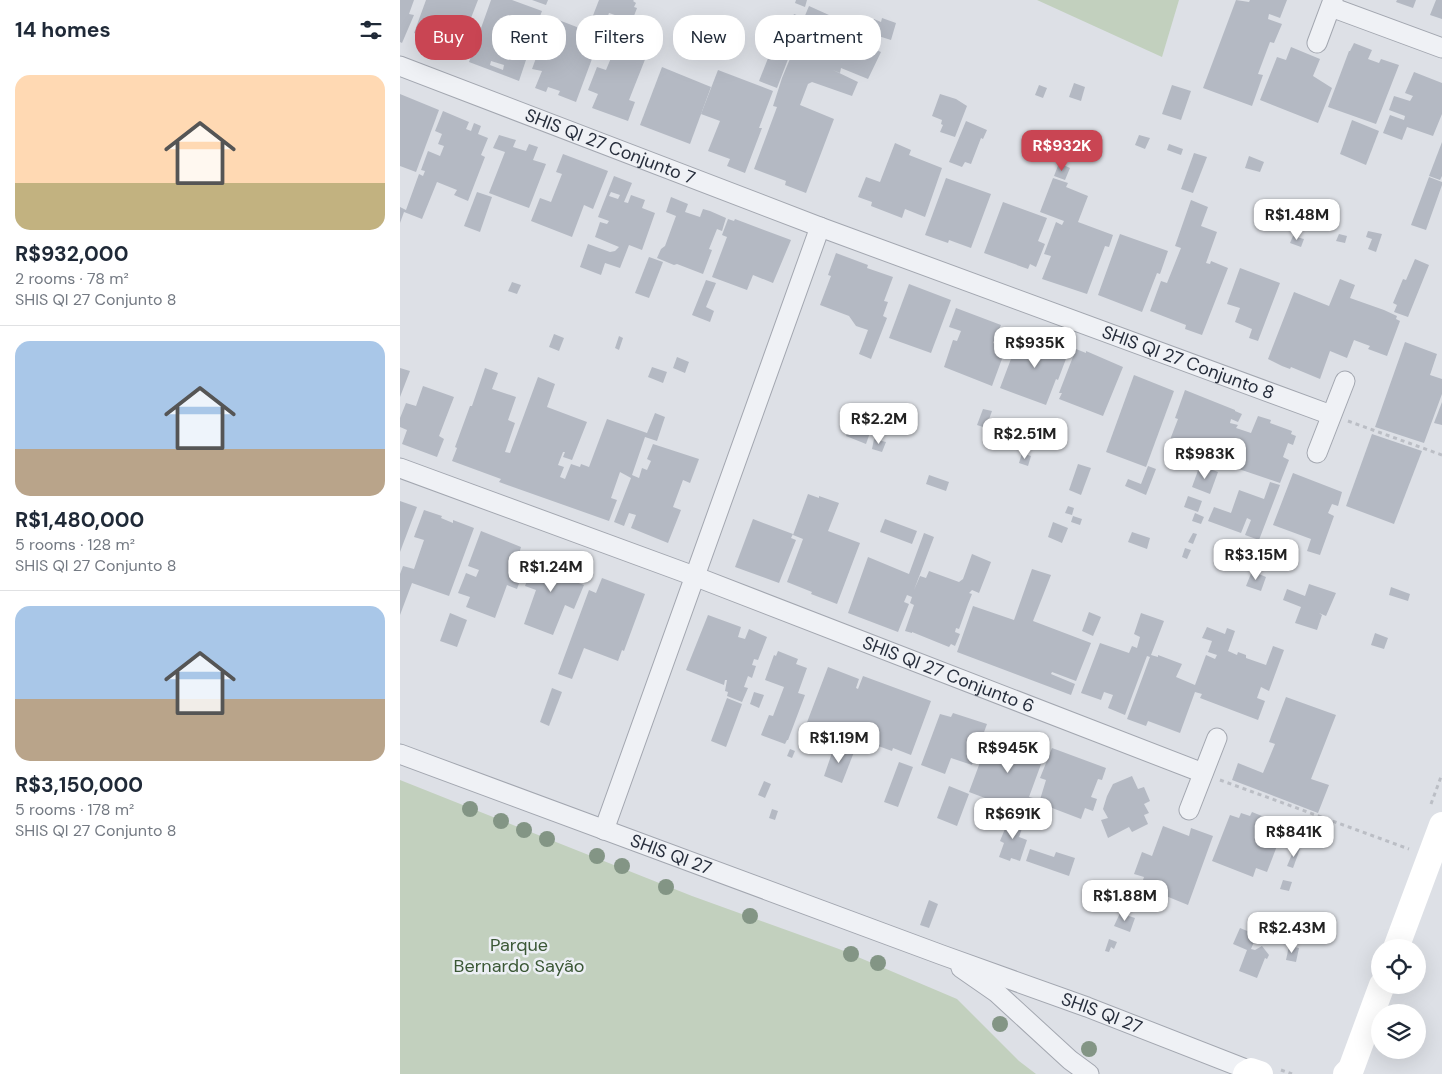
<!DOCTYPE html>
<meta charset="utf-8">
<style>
:root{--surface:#fff;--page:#f2f2f3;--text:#1f2937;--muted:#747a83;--line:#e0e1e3;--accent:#c94553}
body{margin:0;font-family:"DM Sans",sans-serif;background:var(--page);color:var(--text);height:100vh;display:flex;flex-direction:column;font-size:19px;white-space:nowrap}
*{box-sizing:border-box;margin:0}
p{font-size:16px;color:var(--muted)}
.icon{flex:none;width:28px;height:28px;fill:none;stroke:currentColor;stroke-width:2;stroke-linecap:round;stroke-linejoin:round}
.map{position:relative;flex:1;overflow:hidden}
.side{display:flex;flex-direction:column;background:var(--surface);width:400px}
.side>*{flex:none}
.hud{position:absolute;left:15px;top:15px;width:475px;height:45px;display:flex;gap:10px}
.buttons{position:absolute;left:971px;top:939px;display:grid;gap:10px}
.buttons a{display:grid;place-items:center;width:55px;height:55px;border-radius:50%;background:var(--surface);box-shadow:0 5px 20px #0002;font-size:25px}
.price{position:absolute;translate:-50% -42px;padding:0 11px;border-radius:10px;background:#fff;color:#222;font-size:16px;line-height:32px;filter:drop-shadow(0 1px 2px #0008)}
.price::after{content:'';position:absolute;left:50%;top:30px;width:15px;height:11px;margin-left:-8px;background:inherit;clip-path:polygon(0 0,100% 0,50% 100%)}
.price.on{background:var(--accent);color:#fff}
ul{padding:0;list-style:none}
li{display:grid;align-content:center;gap:10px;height:265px;padding:0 15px}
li+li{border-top:1px solid var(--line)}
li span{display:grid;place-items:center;height:155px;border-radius:15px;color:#555}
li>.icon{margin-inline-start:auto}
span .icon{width:90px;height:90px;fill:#fffc;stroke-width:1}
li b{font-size:21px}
h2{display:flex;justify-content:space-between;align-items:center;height:60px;padding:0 15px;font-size:21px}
.tag{padding:0 18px;border-radius:20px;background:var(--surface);box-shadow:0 5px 20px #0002;font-size:18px;line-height:45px}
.tag.on{background:var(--accent);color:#fff}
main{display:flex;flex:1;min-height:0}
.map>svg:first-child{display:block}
</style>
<main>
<section class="side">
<h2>14 homes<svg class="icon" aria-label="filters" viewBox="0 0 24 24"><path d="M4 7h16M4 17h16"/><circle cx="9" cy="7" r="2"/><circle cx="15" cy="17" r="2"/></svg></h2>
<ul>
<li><span style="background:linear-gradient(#ffd9b3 70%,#c2b280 0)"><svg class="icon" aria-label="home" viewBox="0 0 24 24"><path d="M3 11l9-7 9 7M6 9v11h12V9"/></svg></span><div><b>R$932,000</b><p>2 rooms · 78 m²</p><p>SHIS QI 27 Conjunto 8</p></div></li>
<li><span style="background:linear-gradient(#a9c7e8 70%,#b9a48a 0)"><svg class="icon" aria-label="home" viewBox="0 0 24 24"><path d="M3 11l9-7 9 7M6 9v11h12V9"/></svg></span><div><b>R$1,480,000</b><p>5 rooms · 128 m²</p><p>SHIS QI 27 Conjunto 8</p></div></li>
<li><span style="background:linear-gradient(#a9c7e8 60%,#b9a48a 0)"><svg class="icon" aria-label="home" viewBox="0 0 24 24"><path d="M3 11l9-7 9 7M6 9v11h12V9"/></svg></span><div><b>R$3,150,000</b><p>5 rooms · 178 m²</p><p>SHIS QI 27 Conjunto 8</p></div></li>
</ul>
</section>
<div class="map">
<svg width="1042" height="1074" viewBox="0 0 1042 1074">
<rect width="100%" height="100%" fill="#dde0e6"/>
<g fill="#c2d0be">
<path d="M637 0H779L762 57Z"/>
<path d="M0 780 292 896 439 949 557 999 619 1061 636 1074H0Z"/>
</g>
<g fill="#b4b9c3" fill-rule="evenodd">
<path d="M0 0H14L9 14 14 15 2 43 0 42Z"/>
<path d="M26 0H78L64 36 59 34 58 36 68 40 61 59 21 44 24 37 14 33Z"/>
<path d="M91 0H112L142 11 125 56 127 57 119 81 69 62ZM91 61 104 65 103 70 90 65Z"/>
<path d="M132 0H148L146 5Z"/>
<path d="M199 0H234L233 1 236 3 234 7 237 8 232 21 209 13 176 102 158 95 160 91 148 87 146 92 135 88 142 71 132 69 151 17 187 31Z"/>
<path d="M396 0H407L405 7 395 3Z"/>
<path d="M836 0 849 2 850 0H887L880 18 869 14 868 19 882 24 874 43 870 42 858 74 863 75 852 106 803 88Z"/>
<path d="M997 0H1016L1013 8 996 2Z"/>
<path d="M1036 0H1042V19L1030 15Z"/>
<path d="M409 6 429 15 426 23 423 22 422 26 412 23 481 52 468 79 441 68 440 73 433 70 458 82 452 96 412 82 408 84 400 105 434 119 406 193 385 185 386 181 354 169 377 107 373 106 382 78 392 54 404 59 407 52 401 49 406 36 398 33 377 88 359 81 372 48 379 51 394 14 404 18Z"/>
<path d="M482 18 496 23 491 40 469 33 474 19 481 22Z"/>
<path d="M217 28 223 31 221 36 215 34Z"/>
<path d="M954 43 972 50 968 59 979 63 981 59 999 65 976 124 928 107 949 51H950Z"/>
<path d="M216 46 246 57 229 100 235 102 228 121 192 108 198 94 188 90 197 67 206 70Z"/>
<path d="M891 47 920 59 913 76 932 88 918 123 860 100 877 57 886 60Z"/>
<path d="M262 67 311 87 290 144 240 125Z"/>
<path d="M318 70 373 91 359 128H362L345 173 327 166 330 159 308 151 320 121 301 114Z"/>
<path d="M1014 72 1042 83V114L1033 136 1007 127 1002 140 983 133 990 115 1004 120 1005 116 989 110 994 96 1010 101 1013 96 1005 93Z"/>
<path d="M674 83 685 87 681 101 669 97Z"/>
<path d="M639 85 647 88 643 98 635 95Z"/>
<path d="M772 85 791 91 781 120 762 114Z"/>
<path d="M0 94 39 110 16 172 0 166Z"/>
<path d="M540 94 556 99 567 106 555 137 540 132 543 125 541 124 542 120 532 116Z"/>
<path d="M43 111 69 122 66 129 71 131 74 123 81 126 78 134 88 138 81 155 85 157 68 201 54 195 57 190 37 182 22 219 4 212 0 223V207L6 210 19 174 23 176 25 171 21 170 28 151 40 156 44 146 38 144 42 134 35 131Z"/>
<path d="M952 120 979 131 966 165 940 154Z"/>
<path d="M566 121 587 130 583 139 581 138 571 164 565 162 562 167 549 162Z"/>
<path d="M99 135 116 140 113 147 126 151 129 144 138 147 133 160 146 164 129 208 89 193 105 152 93 148Z"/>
<path d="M739 135 750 138 745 149 735 145Z"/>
<path d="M1042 142V176L1040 180 1029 176Z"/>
<path d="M495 143 511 150 509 155 542 168 525 217 505 209 502 218 471 206 472 202 458 197 466 177 480 182Z"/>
<path d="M769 144 783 149 781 155 767 150Z"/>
<path d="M794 153 807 157 793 193 781 189Z"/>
<path d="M163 154 208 171 193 209 184 205 172 237 131 221 140 198 151 202 162 174 156 172Z"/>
<path d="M849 156 864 162 860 172 845 168Z"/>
<path d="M659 163 670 168 665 180 654 176Z"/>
<path d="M214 176 232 183 224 202 228 203 231 195 245 200 242 208 255 213 242 250 229 245 220 268 205 263 201 275 180 267 188 244 210 252 215 251 219 247 195 237 200 222 207 224 209 221 198 217ZM211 192 220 195 218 199 209 196Z"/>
<path d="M1029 177 1042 182V185L1026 230 1011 225Z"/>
<path d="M546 178 591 194 571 248 549 240 548 243 525 235Z"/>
<path d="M653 178 668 183 666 187 688 196 678 222 713 235 709 247 705 246 687 294 642 279 651 256 644 254 656 222 662 225 664 221 640 212Z"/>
<path d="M77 192 92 197 80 232 64 226Z"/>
<path d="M271 197 288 204 285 212 300 217 303 209 310 211 326 218 322 231 317 229 309 249 312 250 303 274 277 264 274 265 257 258 261 249 265 246 276 216 266 212Z"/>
<path d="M791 200 808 207 801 226 817 232 806 263 810 264 811 261 828 268 802 335 785 329 786 325 750 311 761 281 767 283 781 248 775 246Z"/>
<path d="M603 202 647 218 638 241 645 244 636 267 630 264 628 269 584 253Z"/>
<path d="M328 219 334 221 335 219 391 240 373 283 353 275 347 290 312 277 327 237 322 235Z"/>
<path d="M968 231 982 234 976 252 968 249 972 239 966 237Z"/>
<path d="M720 234 768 251 760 274 757 273 742 312 698 295Z"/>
<path d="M939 234 947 236 945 243 936 241Z"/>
<path d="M893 236 904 239 901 247 890 243Z"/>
<path d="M436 253 468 265 467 268 493 277 484 301 488 302 483 316 487 318 471 359 459 354 468 330 456 326 449 316 420 305 431 276 428 275Z"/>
<path d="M249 257 263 262 249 298 235 293Z"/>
<path d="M1015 259 1029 265 1008 317 994 312 997 305 993 303 1003 279 1006 280Z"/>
<path d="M840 268 880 283 858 341 849 338 852 329 835 322 840 308 827 304Z"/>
<path d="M940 279 955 285 950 298 984 310 997 316 996 319 1000 321 987 356 968 349 970 346 954 340 947 358 930 351 920 379 891 367 890 369 882 366 868 359 894 292 929 306Z"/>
<path d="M306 280 316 283 306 307 314 311 310 322 292 315Z"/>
<path d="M112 282 121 285 117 294 108 291Z"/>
<path d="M509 284 551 300 531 353 489 338Z"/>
<path d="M556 308 601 325 593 343 606 348 592 386 544 367 553 340 557 341 561 331 549 327Z"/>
<path d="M154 334 164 338 159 351 149 347Z"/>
<path d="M620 335 648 345 647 349 653 351 657 339 672 343 658 380 656 379 646 405 600 388Z"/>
<path d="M219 336 223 338 219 350 215 348Z"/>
<path d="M1005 342 1037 354 1030 375 1042 379V394L1024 443 975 427Z"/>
<path d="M676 349 686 353V351L723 367 703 416 659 399 662 393H659Z"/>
<path d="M277 357 289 362 285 373 273 368Z"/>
<path d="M252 367 267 372 263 383 248 377Z"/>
<path d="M0 368 10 371 0 397Z"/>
<path d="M85 368 98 373 92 389 116 397 108 420 115 423 105 452 110 453 138 377 155 384 147 407 187 422 172 460 163 457 165 452H163L158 465 164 467 160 477 165 479 171 464 180 467 181 464 189 467 207 419 247 433 255 413 265 417 257 441 245 437 232 475 239 478 242 468 247 470 251 461 247 459 253 444 299 459 290 483 283 480 273 507 281 510 268 543 231 528 236 515 229 513 224 526 214 522 231 478 220 472 211 498 217 500 209 521 99 482 101 479 52 461 57 448 55 447 70 406H72Z"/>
<path d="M734 375 774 391 746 467 706 452Z"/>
<path d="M23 386 54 397 39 436 44 439 37 457 2 444 7 430 0 427V418L6 403 16 406Z"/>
<path d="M785 390 835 410V411L842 414 838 422 831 419 830 423 838 425 836 428 851 433 858 416 871 420 870 423 892 431 891 434 896 436 893 445 888 443 883 457 889 460 880 483 824 464 823 466 768 445 778 419 775 418Z"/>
<path d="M1042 402V425L1034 423Z"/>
<path d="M446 405 453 408 448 422 441 419Z"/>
<path d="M458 405 477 413 466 444 446 436Z"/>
<path d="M583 409 592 411 586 428 577 425Z"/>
<path d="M626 418 642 424 637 440 620 434Z"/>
<path d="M972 434 1022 451 994 524 946 506Z"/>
<path d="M474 439 486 442 482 452 472 449Z"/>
<path d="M622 453 631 456 628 466 619 463Z"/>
<path d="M678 464 691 468 681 495 669 490Z"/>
<path d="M800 465 818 472 810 494 792 487Z"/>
<path d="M748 466 756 469 746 495 725 486 728 479 741 484Z"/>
<path d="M893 473 942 492 938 506 932 504 928 513 934 516 920 555 907 551 911 539 873 525Z"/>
<path d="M529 475 549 482 546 491 526 484Z"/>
<path d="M870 482 880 485 859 540 845 535 851 520 847 518 841 533 808 521 814 507 831 513 839 490 864 499Z"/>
<path d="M408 494 419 498V496L439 503 428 531 460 543 437 604 411 594 412 592 387 582 403 539 393 535Z"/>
<path d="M788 496 802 501 798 512 784 507Z"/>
<path d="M0 501 17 507 0 552Z"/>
<path d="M668 506 674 508 672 515 665 513Z"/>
<path d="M24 510 42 516 41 518 53 523V520L74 528 49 596 12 583 0 615V574L3 566 14 569 24 540 14 537Z"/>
<path d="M795 513 804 517 801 524 792 521Z"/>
<path d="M673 516 682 519 680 525 671 522Z"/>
<path d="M353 519 393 534 391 538 396 540 379 583 335 567Z"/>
<path d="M485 519 517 531 512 544 480 532Z"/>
<path d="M653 522 668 528 662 543 648 537Z"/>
<path d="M81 531 121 547 119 554 128 558 117 589 107 585 95 618 66 607 70 597 58 593 66 573 76 577 79 570 68 566Z"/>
<path d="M732 532 750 538 747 549 728 542Z"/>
<path d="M524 533 534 537 514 590 520 576 526 578 529 571 559 582 563 579 572 554 591 562 579 593 572 590 569 593 572 594 568 604 559 629 556 628 555 632 560 634 555 646 551 644 549 647 512 632V633L505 631 514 605 510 603 512 597 507 595 504 602 509 604 498 632 448 613 468 557 509 574Z"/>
<path d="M793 533 797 534 793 544 788 542Z"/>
<path d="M785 548 791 550 787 559 782 557Z"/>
<path d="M138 552 157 560 154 567 159 569 162 562 178 568 173 581 184 585 174 609 165 605 153 635 124 624 136 590 125 586Z"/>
<path d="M632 569 651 575 633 621 691 643 676 681 652 672 651 674 675 684 671 695 557 652 573 606 614 620Z"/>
<path d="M852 571 866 577 861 591 846 586Z"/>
<path d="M202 578 245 594 224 651 222 650 218 661 184 648 172 679 158 674 189 590 196 593Z"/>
<path d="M909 584 936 593 926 616 919 613 922 615 917 630 895 623 901 607 883 600 887 589 905 596Z"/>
<path d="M991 587 1010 594 1008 601 989 595Z"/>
<path d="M689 612 701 617 693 636 682 631Z"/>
<path d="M50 613 67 620 57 647 40 641Z"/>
<path d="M741 613 764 621 751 655 758 657V655L782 664 776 677 795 685 806 655 815 659 817 655 808 652 812 641 802 638 807 627 825 634 827 628 835 631 828 651 837 655 838 652 846 655V658L866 665 873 646 884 650 869 691 861 687 857 698 865 701 858 720 800 698 802 694 795 692 780 733 748 721 746 726 727 719 750 657 747 656 725 715 708 708 713 695 704 692 701 700 681 693 700 643 729 653 732 646 737 648 740 637 734 634Z"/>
<path d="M308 615 341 627 338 637 345 639 349 629 367 637 358 660 354 659 352 665 356 666 352 678 348 676 344 687 348 688 342 702 327 696 328 692 325 691 327 680H325L324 685 286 670Z"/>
<path d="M975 633 988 638 984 649 971 645Z"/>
<path d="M378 651 398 659 396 664 407 668 398 693 405 695 388 740H387L385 744 361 735 369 715 373 716 384 687 365 680 374 655 376 656Z"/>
<path d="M428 667 459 679 456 688 458 689 463 676 531 701 511 755 493 748 492 751 459 739 457 744 406 725Z"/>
<path d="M152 688 162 692 149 726 140 722Z"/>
<path d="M354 692 364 695 359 708 350 704Z"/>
<path d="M886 697 936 715 911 779 929 785 918 813 832 780 838 763 863 773 875 744 869 742Z"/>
<path d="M327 698 342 704 326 747 311 741Z"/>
<path d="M553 713 587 724 572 765 551 758 545 774 521 765 540 714 551 717Z"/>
<path d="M589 738 623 750 622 752 627 754 633 739 648 745 629 797 633 798 628 808 624 807 622 812 569 792Z"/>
<path d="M435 744 454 752 442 783 424 776Z"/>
<path d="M652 748 706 768 702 780 698 779 691 797 697 799 693 811 685 808 681 819 639 803 646 780 640 778Z"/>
<path d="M390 749 395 751 392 758 387 756Z"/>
<path d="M499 762 513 767 498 807 484 802Z"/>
<path d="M732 776 738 789 744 787 750 801 744 804 749 813 744 815 748 824 732 832 729 827 708 838 701 820 708 818 703 809 707 796 713 784Z"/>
<path d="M364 781 371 784 365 798 358 795Z"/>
<path d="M549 786 569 794 557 826 537 818Z"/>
<path d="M372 809 378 811 375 820 369 818Z"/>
<path d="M852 812 885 825 867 872 856 868 853 877 812 861 830 815 839 818 841 813 850 816Z"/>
<path d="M611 814 625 820 619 837 627 840 620 861 611 858 610 861 599 857 604 843 600 841Z"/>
<path d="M763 826 789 836 791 828 813 836 788 905 766 896 768 889 743 880 744 877 734 874 742 852 752 856Z"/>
<path d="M895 847 900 849 893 868 887 866Z"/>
<path d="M630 849 654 857 656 852 675 858 669 876 626 861Z"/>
<path d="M883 880 892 882 889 891 880 889Z"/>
<path d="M529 900 538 904 529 928 520 925Z"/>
<path d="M720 913 735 918 730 932 714 926Z"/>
<path d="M840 928 857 935 851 949 855 950 862 946 869 955 867 959 865 958 857 978 839 971 847 950 833 944Z"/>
<path d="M709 939 717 942 714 949 711 947 709 952 705 951Z"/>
<path d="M889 946 899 948 896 962 886 960Z"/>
</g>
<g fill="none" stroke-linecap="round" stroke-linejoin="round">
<defs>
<g id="street">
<path d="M931 7 1042 48"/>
<path d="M917 43 933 0"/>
<path id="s1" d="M0 66 420 227 931 415"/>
<path d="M917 453 945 381"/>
<path id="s2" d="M0 468 294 576 803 773"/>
<path id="s3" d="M0 754 542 955 687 1007 851 1071"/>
<path d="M789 810 817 738"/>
<path d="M204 830 420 227"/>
<path d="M561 968 597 993 670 1060 689 1074"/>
</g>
</defs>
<use href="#street" stroke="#a3a7b0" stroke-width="21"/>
<g stroke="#bbbec5" stroke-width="3" stroke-dasharray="4 4" stroke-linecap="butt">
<path d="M948 421 1042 455"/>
<path d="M820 780 1009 849"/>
<path d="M1031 804 1042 774"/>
<path d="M881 1070 892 1074"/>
</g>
<use href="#street" stroke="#eff1f5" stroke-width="19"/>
<g stroke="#fff" stroke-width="26">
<path d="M996 948 1042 825"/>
<path d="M846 1074 851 1071 860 1074"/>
<path d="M946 1074 951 1069 982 985"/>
</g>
</g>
<g fill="#839585">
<circle cx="70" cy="809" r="8"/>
<circle cx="101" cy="821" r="8"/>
<circle cx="124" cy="830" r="8"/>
<circle cx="147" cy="839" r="8"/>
<circle cx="197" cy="856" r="8"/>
<circle cx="222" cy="866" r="8"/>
<circle cx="266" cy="887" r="8"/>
<circle cx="350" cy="916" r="8"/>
<circle cx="451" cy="954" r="8"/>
<circle cx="478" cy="963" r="8"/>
<circle cx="600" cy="1024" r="8"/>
<circle cx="689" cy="1049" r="8"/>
</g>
<g text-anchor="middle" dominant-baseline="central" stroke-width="5" stroke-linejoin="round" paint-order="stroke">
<g font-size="18" fill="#272e3c" stroke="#eceff4">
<text stroke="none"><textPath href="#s1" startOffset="225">SHIS QI 27 Conjunto 7</textPath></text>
<text stroke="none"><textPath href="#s1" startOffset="842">SHIS QI 27 Conjunto 8</textPath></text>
<text stroke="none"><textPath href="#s2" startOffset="586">SHIS QI 27 Conjunto 6</textPath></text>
<text stroke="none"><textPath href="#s3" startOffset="289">SHIS QI 27</textPath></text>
<text stroke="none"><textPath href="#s3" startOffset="748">SHIS QI 27</textPath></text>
</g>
<g font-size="18" fill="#3a5735" stroke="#eceff4">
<text x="119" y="945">Parque<tspan x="119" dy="21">Bernardo Sayão</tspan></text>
</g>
</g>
</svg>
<div class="buttons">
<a><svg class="icon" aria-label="locate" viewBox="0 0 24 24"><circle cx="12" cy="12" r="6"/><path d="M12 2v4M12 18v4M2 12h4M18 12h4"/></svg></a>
<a><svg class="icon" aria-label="layers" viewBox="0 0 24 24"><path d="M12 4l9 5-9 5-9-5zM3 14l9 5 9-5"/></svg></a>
</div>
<b class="price on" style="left:662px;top:172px">R$932K</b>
<b class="price" style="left:897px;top:241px">R$1.48M</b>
<b class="price" style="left:635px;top:369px">R$935K</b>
<b class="price" style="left:479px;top:445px">R$2.2M</b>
<b class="price" style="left:625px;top:460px">R$2.51M</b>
<b class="price" style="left:805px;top:480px">R$983K</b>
<b class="price" style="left:856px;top:581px">R$3.15M</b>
<b class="price" style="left:151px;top:593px">R$1.24M</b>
<b class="price" style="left:439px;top:764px">R$1.19M</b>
<b class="price" style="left:608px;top:774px">R$945K</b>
<b class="price" style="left:613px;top:840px">R$691K</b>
<b class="price" style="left:894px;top:858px">R$841K</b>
<b class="price" style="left:725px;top:922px">R$1.88M</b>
<b class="price" style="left:892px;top:954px">R$2.43M</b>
<div class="hud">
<a class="tag on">Buy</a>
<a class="tag">Rent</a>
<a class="tag">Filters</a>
<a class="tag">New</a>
<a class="tag">Apartment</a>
</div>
</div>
</main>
